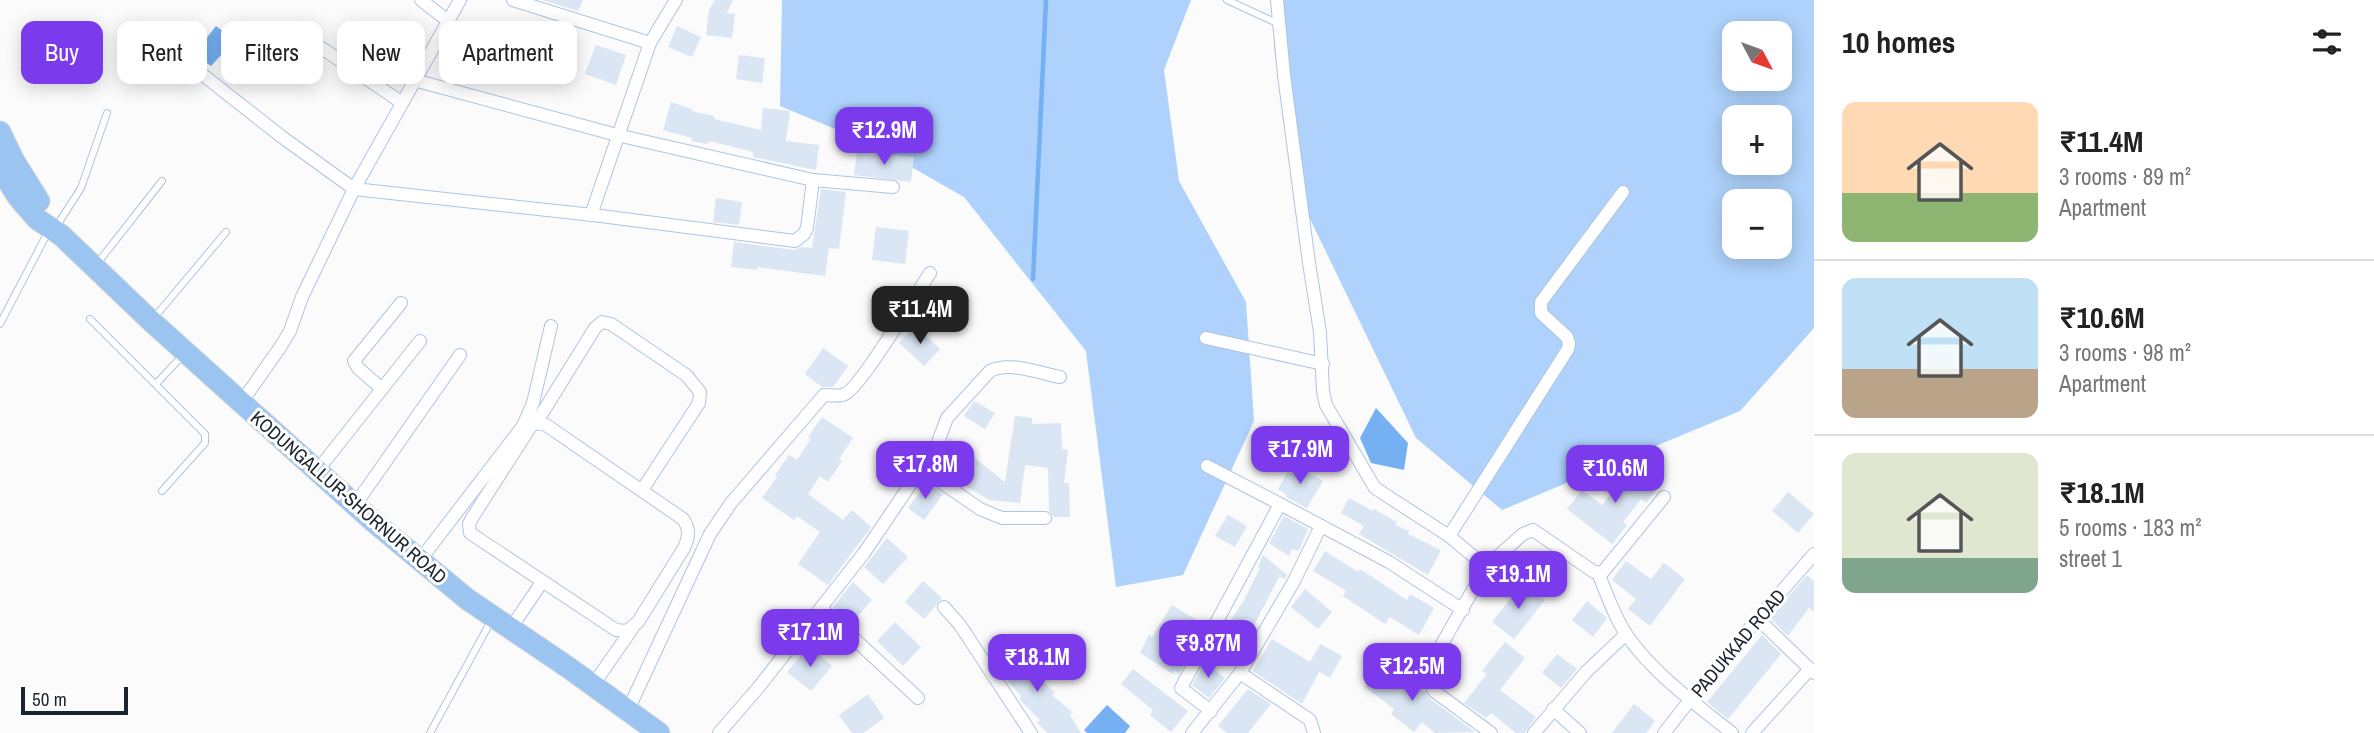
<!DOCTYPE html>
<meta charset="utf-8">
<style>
:root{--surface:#fff;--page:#f6f6f6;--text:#222;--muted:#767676;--line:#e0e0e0;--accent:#7c3aed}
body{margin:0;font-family:"Archivo Narrow",sans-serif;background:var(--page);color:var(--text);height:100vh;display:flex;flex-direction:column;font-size:26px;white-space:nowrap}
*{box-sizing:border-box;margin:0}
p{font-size:23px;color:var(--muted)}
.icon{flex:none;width:38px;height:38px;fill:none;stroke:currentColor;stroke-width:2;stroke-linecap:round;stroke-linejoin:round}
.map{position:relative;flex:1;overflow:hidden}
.side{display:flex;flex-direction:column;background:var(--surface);width:560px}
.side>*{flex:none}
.top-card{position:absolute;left:21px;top:21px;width:665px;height:63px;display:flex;gap:14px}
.needle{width:46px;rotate:131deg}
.fabs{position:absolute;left:1722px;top:21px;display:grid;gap:14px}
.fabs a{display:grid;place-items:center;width:70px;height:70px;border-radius:14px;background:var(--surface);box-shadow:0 4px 18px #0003;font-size:35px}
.scale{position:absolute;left:21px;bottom:18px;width:107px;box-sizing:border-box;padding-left:7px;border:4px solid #1b242f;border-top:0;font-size:19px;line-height:24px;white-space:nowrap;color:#1b242f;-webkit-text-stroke:5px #fff;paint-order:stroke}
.price{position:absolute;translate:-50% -60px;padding:0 16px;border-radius:14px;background:var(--accent);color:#fff;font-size:23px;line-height:46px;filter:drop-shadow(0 2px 4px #0008)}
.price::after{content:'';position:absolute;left:50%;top:42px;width:21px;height:16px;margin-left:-10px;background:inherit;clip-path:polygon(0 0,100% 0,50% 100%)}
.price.selected{background:#222;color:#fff}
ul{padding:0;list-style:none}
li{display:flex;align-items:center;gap:21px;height:175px;padding:0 28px}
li+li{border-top:2px solid var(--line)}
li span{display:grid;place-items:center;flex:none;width:196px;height:140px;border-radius:14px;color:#555}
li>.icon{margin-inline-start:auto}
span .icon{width:84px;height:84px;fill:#fffc;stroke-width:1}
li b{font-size:30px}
h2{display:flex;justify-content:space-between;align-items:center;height:84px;padding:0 28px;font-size:30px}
.pill{padding:0 24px;border-radius:14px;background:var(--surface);box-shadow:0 4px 18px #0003;font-size:24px;line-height:63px}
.pill.selected{background:var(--accent);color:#fff}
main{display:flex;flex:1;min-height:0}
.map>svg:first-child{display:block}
</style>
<main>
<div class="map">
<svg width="1814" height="733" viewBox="0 0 1814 733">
<rect width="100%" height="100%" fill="#fbfbfb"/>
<g fill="#aed2fb" fill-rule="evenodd">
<path d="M782 0H1191L1164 70 1179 181 1246 302 1254 421 1183 575 1116 587 1086 351 964 197 871 144 780 106Z"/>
<path d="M1280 0H1814V328L1740 411 1502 510 1416 438 1298 194 1274 48ZM1734 33H1780V79H1734ZM1734 117H1780V163H1734ZM1734 201H1780V247H1734Z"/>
</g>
<g fill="#74b0f2">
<path d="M216 26 235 40 211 66 194 54Z"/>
<path d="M1376 408 1408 443 1404 470 1371 463 1360 438Z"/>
<path d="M1107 705 1130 726 1125 733H1087L1084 730Z"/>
</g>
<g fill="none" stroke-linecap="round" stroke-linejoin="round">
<path stroke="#74b0f2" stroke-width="4.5" d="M1033 279 1046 0"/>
</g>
<g fill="#dae6f4">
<path d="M542 0H583L578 11Z"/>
<path d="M715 0H733L727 13 735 14 732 38 706 35 709 10Z"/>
<path d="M677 26 701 37 692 57 668 47Z"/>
<path d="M596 45 626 55 616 85 585 74Z"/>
<path d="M739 55 765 58 762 83 736 79Z"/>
<path d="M671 102 692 109 691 111 714 116V119L761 130 763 108 790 111 786 141 819 145 816 170 753 157V152L709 141 708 144 691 141 692 138 663 130Z"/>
<path d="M857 152 914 157 911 182 854 175Z"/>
<path d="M821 189 846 192 839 249 829 248 825 276 757 267V270L731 267 734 242 794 250 801 247 812 248Z"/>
<path d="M716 198 742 202 739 225 713 222Z"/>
<path d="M876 227 909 231 905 264 872 260Z"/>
<path d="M940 286 968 298 959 322 929 310Z"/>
<path d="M916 326 940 349 924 366 899 343Z"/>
<path d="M823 348 848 366 833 387H822L805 374Z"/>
<path d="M974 401 995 413 985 429 964 416Z"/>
<path d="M1015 416 1032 418V424L1061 423 1062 449 1068 450 1064 483H1069L1070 517H1054L1049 511 1048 468 1025 465 1020 503 989 500 938 469 940 466 936 463 950 438 1005 482Z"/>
<path d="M822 417 853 438 839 459 842 461 828 482 820 476 808 494 843 520 852 510 871 527 828 585 798 564 820 532 797 516 794 520 762 498 777 477 775 475 789 455 797 460 811 439 808 437Z"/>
<path d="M1292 464 1323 481 1307 508 1286 497 1287 495 1278 489Z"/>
<path d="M1640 467 1661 483 1646 503 1641 499 1623 522 1627 525 1612 544 1567 509 1582 490 1602 505 1619 483 1624 486Z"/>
<path d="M927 483 943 494 924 520 908 508Z"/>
<path d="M1788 492 1814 514 1798 533 1772 511Z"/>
<path d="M1349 498 1373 511 1374 509 1397 522 1395 525 1409 531 1408 534 1441 550 1428 575 1359 534 1364 526 1341 513Z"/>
<path d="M1228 515 1247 526 1235 547 1215 536Z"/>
<path d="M1284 516 1308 529 1299 551 1292 549 1289 556 1269 543Z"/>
<path d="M887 538 908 557 883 584 864 567Z"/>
<path d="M1325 551 1358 572 1360 569 1407 600 1410 594 1434 608 1419 635 1390 617 1385 624 1343 596 1346 591 1313 571Z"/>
<path d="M1263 555 1287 575 1285 579 1279 577 1249 635 1229 623 1244 600 1260 568 1258 567Z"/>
<path d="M1626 561 1651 579 1664 563 1685 579 1650 626 1628 609 1636 599 1612 580Z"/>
<path d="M1807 575 1814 581V612L1809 608 1788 636 1770 618Z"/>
<path d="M923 581 942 598 924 619 905 602Z"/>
<path d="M853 582 872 600 851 624 833 607Z"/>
<path d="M1523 583 1545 600 1514 639 1492 622Z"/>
<path d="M1305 589 1332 612 1318 629 1291 607Z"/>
<path d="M1587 601 1607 618 1593 637 1572 620Z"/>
<path d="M1172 605 1195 619 1174 651 1187 659 1179 674 1175 671 1173 674 1140 653 1149 634 1152 637Z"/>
<path d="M895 622 921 647 903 666 877 641Z"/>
<path d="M1762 635 1781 654 1728 719 1707 702Z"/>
<path d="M1272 639 1310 662 1320 644 1342 656 1330 678 1319 672 1302 704 1253 671Z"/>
<path d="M1505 642 1525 658 1500 690 1536 717 1525 733H1516L1491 713 1486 718 1464 703 1487 674 1482 671Z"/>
<path d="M809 646 832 666 811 691 787 672Z"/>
<path d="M1016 646 1038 666 1033 671 1055 693 1052 695 1072 712 1070 715 1081 733H1048L1037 723 1040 720 1020 700 1021 696 1010 684 997 665Z"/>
<path d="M1557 654 1577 669 1561 688 1542 673Z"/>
<path d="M1205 662 1225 678 1209 698 1192 685Z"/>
<path d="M1385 662 1424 691 1429 698 1475 732 1435 733 1422 722 1414 732 1391 714 1394 709 1365 687Z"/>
<path d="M1133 669 1188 711 1171 732 1150 715 1153 710 1121 684Z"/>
<path d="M1248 689 1271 704 1248 733H1227L1218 726Z"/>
<path d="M868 694 884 718 863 733H852L839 715Z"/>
<path d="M1634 704 1655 721 1646 733H1612Z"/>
</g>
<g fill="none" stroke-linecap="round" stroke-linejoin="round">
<defs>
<g id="lane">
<path d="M1227 0 1279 24"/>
<path d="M56 227 81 188 107 113"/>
<path d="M96 265 162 181"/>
<path d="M90 319 205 434V443L162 491"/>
<path d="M153 319 226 232"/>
<path d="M0 324 49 230"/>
<path d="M156 384 184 354"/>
<path d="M430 733 491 621"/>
</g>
<g id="street">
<path d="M421 0 448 21"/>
<path d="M513 0 650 43"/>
<path d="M1277 0 1284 75 1309 263 1320 332 1323 391 1326 405 1375 488 1449 536 1486 567 1431 663C1427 674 1428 681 1434 691L1491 733"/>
<path d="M295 30 401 102"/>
<path d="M170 49 282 137 354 189 593 215 795 241 804 234 807 228 813 180"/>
<path d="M414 80 617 135 813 180 893 187"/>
<path d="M591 215 650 43 676 0"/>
<path d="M1206 338 1323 364"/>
<path d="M382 389 358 368 354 361 401 303"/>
<path d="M241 403 281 346 290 331 302 297 354 189 460 0"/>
<path d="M536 423 546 425 683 519C690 529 689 537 684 548L638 622 627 631 616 630 470 533 469 524 472 518 531 426Z"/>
<path d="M536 423 595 328 602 322 611 324 686 375 700 392 699 403 642 490"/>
<path d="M1207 466 1280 504"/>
<path d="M922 469 980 509 1002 518H1045"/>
<path d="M317 471 420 341"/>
<path d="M355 505 460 355"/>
<path d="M1449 536 1568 349 1569 343 1567 337 1541 313V302L1623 192"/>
<path d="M420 560 523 426 533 403 551 326"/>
<path d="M1486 567 1523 534 1533 530 1594 572 1602 573 1664 497"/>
<path d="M1598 573C1607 594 1615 619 1628 637 1654 674 1697 705 1732 733"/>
<path d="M944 607 960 625 1031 733"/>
<path d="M821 608 918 698"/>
<path d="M1758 619 1814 673"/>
<path d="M511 628 542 582"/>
<path d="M1240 673 1310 720 1314 733"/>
<path d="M593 685 632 629"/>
<path d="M1553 709 1580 733"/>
<path d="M628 710 710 534 731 503 824 395C831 395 839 397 845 394 860 388 917 293 930 273"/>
<path d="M1211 711 1181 688 1280 504 1389 562 1463 610"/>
<path d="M719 733 758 688 864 553 937 445 947 418 990 371C1009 361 1039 373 1060 377"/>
<path d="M1192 733 1240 673 1293 583 1321 526"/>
<path d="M1534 733 1586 672 1626 634"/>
<path d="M1664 733 1712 672 1814 554"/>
<path d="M1752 733 1810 669"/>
</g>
<g id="primary">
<path d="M0 132 14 161 39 201"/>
<path d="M0 168 18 197 37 219 61 235 151 321 374 522 467 599 569 668 659 733"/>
</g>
</defs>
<use href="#lane" stroke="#adc5e1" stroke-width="8"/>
<use href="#street" stroke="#adc5e1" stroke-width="14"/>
<use href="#primary" stroke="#d6d8da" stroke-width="23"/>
<use href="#lane" stroke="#fff" stroke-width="6"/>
<use href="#street" stroke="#fff" stroke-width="12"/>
<use href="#primary" stroke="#9bc4f0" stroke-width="21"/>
</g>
<g text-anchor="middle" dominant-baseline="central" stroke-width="6" stroke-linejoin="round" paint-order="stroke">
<g font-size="19" fill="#1b242f" stroke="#fff">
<text transform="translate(349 497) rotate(41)">KODUNGALLUR-SHORNUR ROAD</text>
<text transform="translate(1738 643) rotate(-50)">PADUKKAD ROAD</text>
</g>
</g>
</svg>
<div class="fabs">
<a><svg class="needle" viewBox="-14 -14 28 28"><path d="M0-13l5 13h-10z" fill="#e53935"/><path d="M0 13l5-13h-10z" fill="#767676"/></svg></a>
<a>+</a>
<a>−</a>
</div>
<div class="scale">50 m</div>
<b class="price" style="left:884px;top:167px">₹12.9M</b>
<b class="price selected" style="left:920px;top:346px">₹11.4M</b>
<b class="price" style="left:1300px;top:486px">₹17.9M</b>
<b class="price" style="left:925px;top:501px">₹17.8M</b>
<b class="price" style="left:1615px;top:505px">₹10.6M</b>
<b class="price" style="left:1518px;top:611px">₹19.1M</b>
<b class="price" style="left:810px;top:669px">₹17.1M</b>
<b class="price" style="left:1208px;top:680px">₹9.87M</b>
<b class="price" style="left:1037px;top:694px">₹18.1M</b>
<b class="price" style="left:1412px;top:703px">₹12.5M</b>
<div class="top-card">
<a class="pill selected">Buy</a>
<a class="pill">Rent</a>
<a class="pill">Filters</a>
<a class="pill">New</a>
<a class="pill">Apartment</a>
</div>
</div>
<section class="side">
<h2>10 homes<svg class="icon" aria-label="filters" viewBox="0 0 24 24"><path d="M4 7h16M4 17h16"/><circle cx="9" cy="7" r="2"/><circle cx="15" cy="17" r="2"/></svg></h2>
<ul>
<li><span style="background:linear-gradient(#ffd9b3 65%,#8fb573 0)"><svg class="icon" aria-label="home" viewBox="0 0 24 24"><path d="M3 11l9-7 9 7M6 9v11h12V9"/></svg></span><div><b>₹11.4M</b><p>3 rooms · 89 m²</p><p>Apartment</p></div></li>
<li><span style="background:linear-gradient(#bfe0f5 65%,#b9a48a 0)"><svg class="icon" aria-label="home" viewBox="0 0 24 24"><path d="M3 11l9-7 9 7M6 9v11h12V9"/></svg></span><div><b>₹10.6M</b><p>3 rooms · 98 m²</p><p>Apartment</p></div></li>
<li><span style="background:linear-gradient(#dfe7d0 75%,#7fa58c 0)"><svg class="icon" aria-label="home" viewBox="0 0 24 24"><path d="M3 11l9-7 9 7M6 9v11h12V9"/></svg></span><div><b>₹18.1M</b><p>5 rooms · 183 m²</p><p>street 1</p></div></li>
</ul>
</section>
</main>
